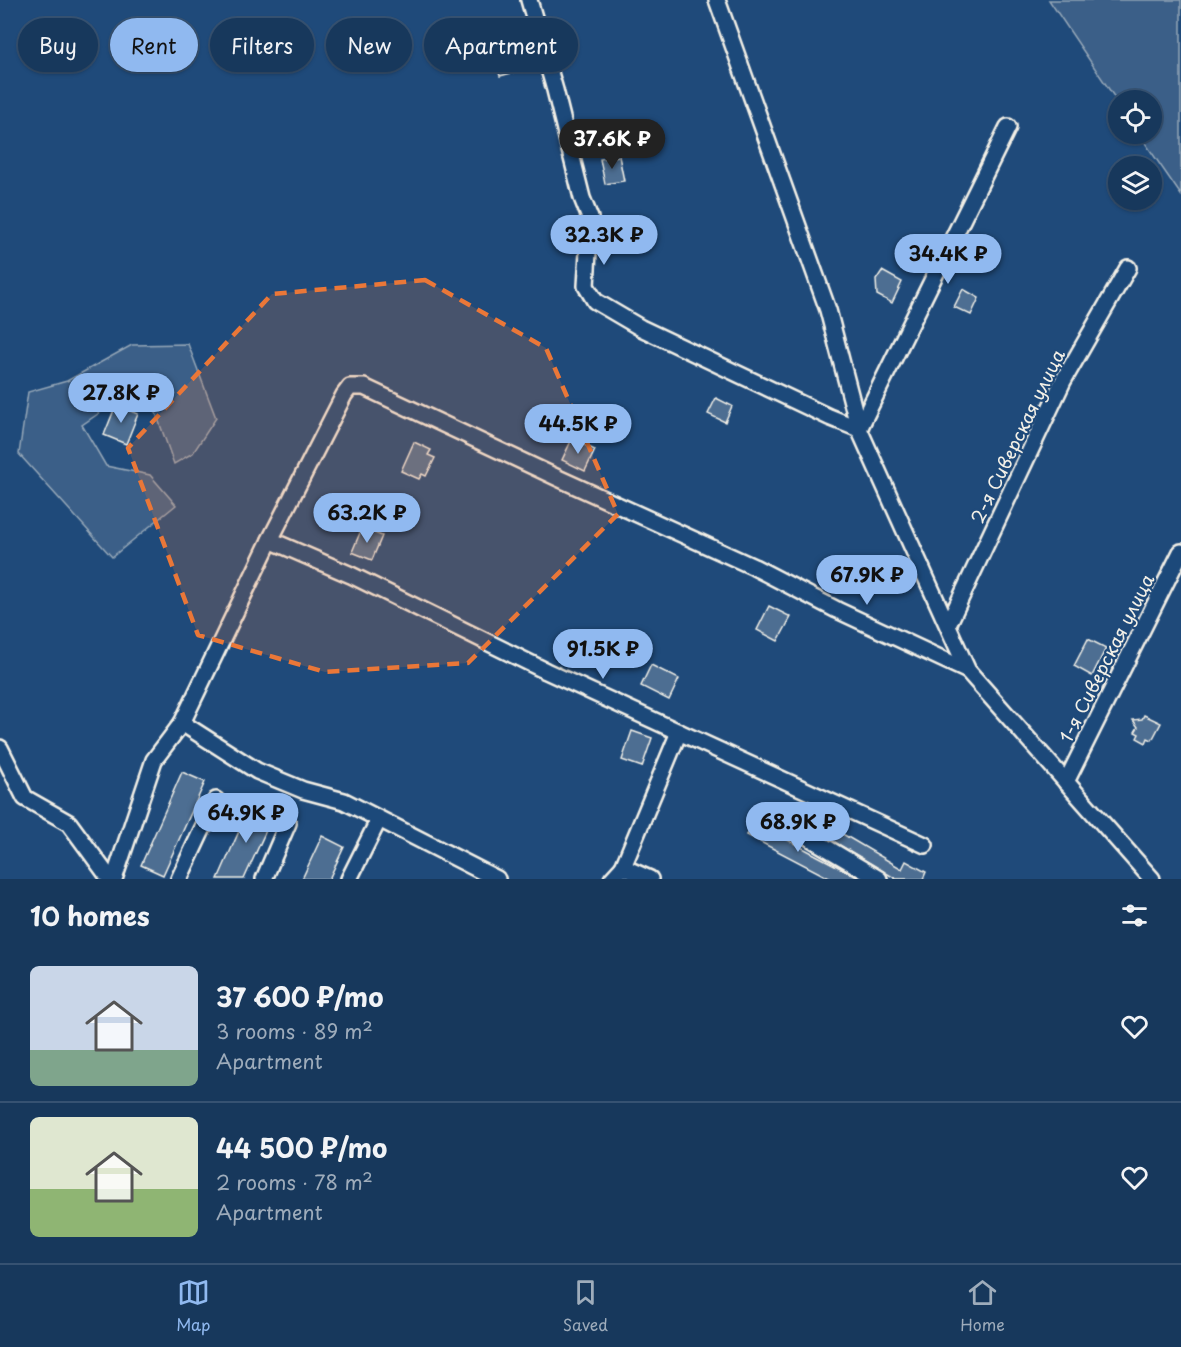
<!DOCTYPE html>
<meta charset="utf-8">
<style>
:root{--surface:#17385c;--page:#203f62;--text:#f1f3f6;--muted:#9eacbb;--line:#365272;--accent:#90b9f0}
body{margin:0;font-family:"Playpen Sans",sans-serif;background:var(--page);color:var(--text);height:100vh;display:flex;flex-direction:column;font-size:22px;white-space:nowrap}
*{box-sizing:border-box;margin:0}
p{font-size:20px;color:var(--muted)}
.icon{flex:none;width:33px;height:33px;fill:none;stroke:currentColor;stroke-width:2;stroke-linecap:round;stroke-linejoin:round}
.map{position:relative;height:879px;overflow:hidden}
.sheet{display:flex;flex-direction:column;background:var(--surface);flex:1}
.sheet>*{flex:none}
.hud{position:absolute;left:18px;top:18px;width:600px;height:54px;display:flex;gap:12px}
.buttons{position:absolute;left:1108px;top:90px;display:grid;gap:12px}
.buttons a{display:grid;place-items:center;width:54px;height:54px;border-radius:50%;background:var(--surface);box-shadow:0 2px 4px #0004,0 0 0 2px var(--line);font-size:30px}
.price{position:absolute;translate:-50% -51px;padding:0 14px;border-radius:21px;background:var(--accent);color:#111;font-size:20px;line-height:39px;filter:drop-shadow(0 2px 3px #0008)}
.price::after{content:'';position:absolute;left:50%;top:36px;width:18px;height:14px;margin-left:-9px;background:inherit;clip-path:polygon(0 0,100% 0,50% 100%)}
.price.on{background:#222;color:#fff}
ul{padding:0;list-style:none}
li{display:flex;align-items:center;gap:18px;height:150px;padding:0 30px}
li+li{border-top:2px solid var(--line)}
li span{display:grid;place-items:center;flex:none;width:168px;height:120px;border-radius:9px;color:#555}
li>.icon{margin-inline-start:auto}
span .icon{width:72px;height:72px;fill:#fffc;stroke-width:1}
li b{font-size:26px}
h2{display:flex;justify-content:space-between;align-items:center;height:72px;padding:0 30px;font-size:26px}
.pill{padding:0 21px;border-radius:27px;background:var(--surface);box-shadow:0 2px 4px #0004,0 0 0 2px var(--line);font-size:21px;line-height:54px}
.pill.on{background:var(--accent);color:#111}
.tabs{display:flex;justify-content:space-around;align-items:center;height:84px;border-top:2px solid var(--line);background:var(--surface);font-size:16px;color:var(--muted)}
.tabs a{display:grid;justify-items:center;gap:3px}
.tabs .on{color:var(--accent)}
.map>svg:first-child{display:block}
</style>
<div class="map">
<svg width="1181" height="879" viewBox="0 0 1181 879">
<rect width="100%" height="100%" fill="#1f4a7a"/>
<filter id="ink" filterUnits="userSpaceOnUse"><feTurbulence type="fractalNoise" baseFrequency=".0167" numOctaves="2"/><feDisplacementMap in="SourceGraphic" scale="12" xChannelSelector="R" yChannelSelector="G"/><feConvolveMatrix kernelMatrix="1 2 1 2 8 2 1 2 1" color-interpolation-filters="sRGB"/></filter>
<g filter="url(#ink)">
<g fill="#3a5f88" stroke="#97a8b8" stroke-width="1.5">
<path d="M1049 0H1181V195L1139 134H1152V100H1119V104Z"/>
<path d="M188 344 216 418 193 453 174 464 151 399 127 394 82 425 106 466 150 475 176 505 112 557 19 454 28 392 67 381 132 345Z"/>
</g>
<g fill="#4d6e92" stroke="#f4f1e8" stroke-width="1.5">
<path d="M513 49 519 71 500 76 494 55Z"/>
<path d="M619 156 624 181 605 184 600 159Z"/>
<path d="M882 271 902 282 892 303 877 295 876 280Z"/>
<path d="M963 289 979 298 971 315 954 307Z"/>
<path d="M716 398 732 406 725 422 708 414Z"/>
<path d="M116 405 138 414 126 444 104 435Z"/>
<path d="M572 439 595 450 585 471 562 460Z"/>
<path d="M414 442 431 450 428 455 435 458 426 476 422 474 419 479 401 471Z"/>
<path d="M362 528 382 536 372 560 352 552Z"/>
<path d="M769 606 791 617 778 641 757 630Z"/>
<path d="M1088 639 1106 648 1092 676 1074 666Z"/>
<path d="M651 665 679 679 669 700 641 686Z"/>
<path d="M1144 715 1161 723 1152 740 1148 738 1146 743 1137 738 1139 734 1135 732 1138 727 1133 720 1142 719Z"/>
<path d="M632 731 652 738 642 767 622 760Z"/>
<path d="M182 772 205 782 163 875 141 865Z"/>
<path d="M251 804 273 815 244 879H218Z"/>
<path d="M800 809 902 869 906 861 926 872 923 879H896L795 818Z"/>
<path d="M754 822 848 872 860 879H831L747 835Z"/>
<path d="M322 836 344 847 329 879H302Z"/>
</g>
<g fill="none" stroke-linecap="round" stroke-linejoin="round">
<defs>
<g id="minor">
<path d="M529 0 555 90 582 198 590 218 586 286 595 301 641 328 829 417 859 429"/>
<path d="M717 0 828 310 859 429 968 671 1152 879"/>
<path d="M859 429 1008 127"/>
<path d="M270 540 351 575 546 671 925 845"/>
<path d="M948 625 1063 381 1128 268"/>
<path d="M182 723 257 771 303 790 344 801 497 879"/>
<path d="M0 748 25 798 69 823 110 879"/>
<path d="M1066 782 1181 552"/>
<path d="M778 819 879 879"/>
<path d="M623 867 679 732"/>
<path d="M114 879 154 760 182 723 270 540 344 395 350 387H364L558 478 754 567 837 610 968 671"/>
<path d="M179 879 216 800"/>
<path d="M264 879 288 823"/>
<path d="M349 879 379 819"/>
<path d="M612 879 623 867 650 879"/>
</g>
</defs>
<use href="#minor" stroke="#f4f1e8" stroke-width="20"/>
<use href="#minor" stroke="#1f4a7a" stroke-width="15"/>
</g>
</g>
<path fill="#ea7738" fill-opacity="0.2" stroke="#ea7738" stroke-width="4.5" stroke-dasharray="12 8" stroke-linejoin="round" d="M425 280 546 348 618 514 468 663 325 672 198 635 128 448 272 294Z"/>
<g text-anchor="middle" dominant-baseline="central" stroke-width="4.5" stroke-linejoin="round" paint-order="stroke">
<g font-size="18" fill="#f4f1e8" stroke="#1f4a7a">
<text transform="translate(1017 436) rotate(-64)">2-я Сиверская улица</text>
<text transform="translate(1106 658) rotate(-63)">1-я Сиверская улица</text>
</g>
</g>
</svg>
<div class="buttons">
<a><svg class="icon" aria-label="locate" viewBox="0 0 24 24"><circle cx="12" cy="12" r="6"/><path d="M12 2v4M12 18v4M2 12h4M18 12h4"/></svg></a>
<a><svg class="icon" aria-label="layers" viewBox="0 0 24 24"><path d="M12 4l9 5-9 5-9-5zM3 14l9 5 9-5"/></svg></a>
</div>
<b class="price on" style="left:612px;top:170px">37.6K ₽</b>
<b class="price" style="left:604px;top:266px">32.3K ₽</b>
<b class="price" style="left:948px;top:285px">34.4K ₽</b>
<b class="price" style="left:121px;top:424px">27.8K ₽</b>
<b class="price" style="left:578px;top:455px">44.5K ₽</b>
<b class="price" style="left:367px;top:544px">63.2K ₽</b>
<b class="price" style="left:867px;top:606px">67.9K ₽</b>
<b class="price" style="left:603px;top:680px">91.5K ₽</b>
<b class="price" style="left:246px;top:844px">64.9K ₽</b>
<b class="price" style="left:798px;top:853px">68.9K ₽</b>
<div class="hud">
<a class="pill">Buy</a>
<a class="pill on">Rent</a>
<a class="pill">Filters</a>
<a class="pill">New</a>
<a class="pill">Apartment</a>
</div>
</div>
<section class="sheet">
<h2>10 homes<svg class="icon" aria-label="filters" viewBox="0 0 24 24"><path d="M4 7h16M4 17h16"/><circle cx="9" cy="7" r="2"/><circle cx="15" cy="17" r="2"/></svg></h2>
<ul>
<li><span style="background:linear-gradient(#c9d6e8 70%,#7fa58c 0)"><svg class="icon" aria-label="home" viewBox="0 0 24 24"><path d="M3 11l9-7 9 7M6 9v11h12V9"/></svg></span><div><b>37 600 ₽/mo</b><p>3 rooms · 89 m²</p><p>Apartment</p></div><svg class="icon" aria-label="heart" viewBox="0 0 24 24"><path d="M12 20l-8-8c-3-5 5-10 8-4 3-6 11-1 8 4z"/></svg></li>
<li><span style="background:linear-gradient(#dfe7d0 60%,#8fb573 0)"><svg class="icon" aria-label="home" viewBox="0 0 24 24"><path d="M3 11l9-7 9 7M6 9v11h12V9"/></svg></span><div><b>44 500 ₽/mo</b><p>2 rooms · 78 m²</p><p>Apartment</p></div><svg class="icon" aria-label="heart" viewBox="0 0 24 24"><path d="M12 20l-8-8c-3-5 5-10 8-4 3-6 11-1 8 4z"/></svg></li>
</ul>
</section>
<nav class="tabs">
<a class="on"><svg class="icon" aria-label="map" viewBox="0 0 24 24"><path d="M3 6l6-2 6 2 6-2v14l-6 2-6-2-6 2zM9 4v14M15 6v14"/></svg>Map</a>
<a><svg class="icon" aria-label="saved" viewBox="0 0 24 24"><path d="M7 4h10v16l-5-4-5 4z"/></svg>Saved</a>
<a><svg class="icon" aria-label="home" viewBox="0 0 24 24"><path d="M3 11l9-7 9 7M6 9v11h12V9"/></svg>Home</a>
</nav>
